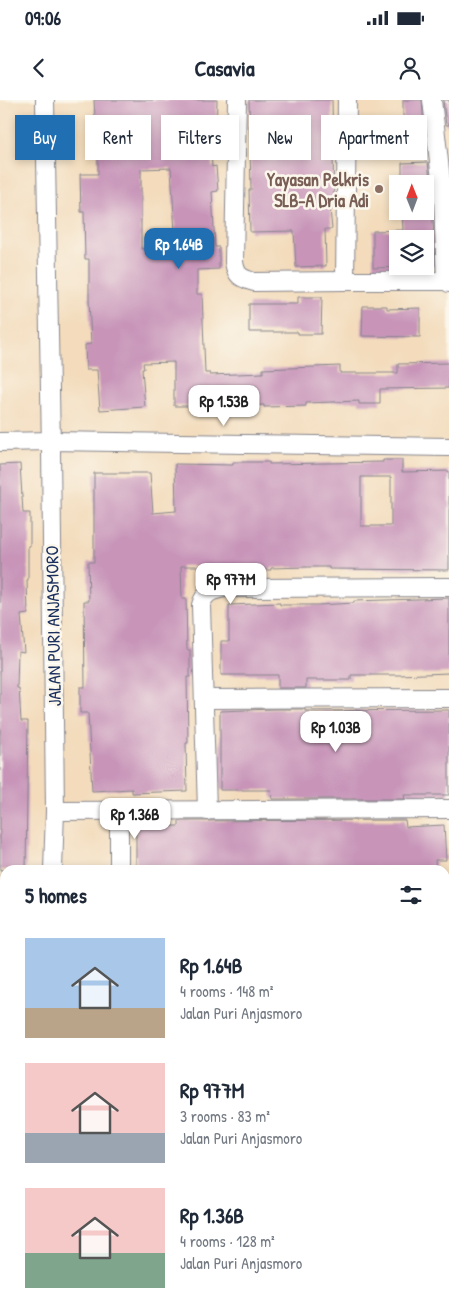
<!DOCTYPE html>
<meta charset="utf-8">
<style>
:root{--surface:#fff;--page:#f2f2f3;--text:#1f2937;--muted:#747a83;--accent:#1f6fb2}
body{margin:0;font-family:"Patrick Hand",sans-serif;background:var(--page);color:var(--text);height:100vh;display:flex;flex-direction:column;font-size:19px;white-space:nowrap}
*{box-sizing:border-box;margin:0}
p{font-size:16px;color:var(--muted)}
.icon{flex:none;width:28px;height:28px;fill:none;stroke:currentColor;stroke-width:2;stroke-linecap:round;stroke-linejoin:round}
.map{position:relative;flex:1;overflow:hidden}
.details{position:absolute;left:0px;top:765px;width:450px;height:446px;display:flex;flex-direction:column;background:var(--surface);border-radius:15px 15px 0 0;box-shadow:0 2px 8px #0003}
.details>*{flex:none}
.guide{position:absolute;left:15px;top:15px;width:420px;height:45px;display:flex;gap:10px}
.needle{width:32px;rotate:359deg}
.fabs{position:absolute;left:389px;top:75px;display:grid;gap:10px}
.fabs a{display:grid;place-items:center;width:45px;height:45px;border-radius:0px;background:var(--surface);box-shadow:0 2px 8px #0003;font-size:25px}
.price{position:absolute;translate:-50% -42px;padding:0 11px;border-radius:10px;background:#fff;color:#222;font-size:16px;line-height:32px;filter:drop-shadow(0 1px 2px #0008)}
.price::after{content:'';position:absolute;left:50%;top:30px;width:15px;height:11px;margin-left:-8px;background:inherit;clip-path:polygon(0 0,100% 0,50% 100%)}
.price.on{background:var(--accent);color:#fff}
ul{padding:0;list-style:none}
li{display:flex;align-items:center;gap:15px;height:125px;padding:0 25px}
li span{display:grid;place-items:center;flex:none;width:140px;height:100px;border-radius:0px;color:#555}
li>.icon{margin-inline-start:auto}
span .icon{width:60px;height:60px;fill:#fffc;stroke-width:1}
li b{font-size:21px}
h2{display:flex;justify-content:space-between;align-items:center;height:60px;padding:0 25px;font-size:21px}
.chip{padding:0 18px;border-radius:0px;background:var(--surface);box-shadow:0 2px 8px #0003;font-size:18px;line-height:45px}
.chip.on{background:var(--accent);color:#fff}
.status{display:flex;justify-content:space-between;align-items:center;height:35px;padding:0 25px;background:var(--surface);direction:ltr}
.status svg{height:14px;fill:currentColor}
header{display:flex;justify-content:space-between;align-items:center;height:65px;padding:0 25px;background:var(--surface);font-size:22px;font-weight:700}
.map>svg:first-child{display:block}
</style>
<div class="status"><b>09:06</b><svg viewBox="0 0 49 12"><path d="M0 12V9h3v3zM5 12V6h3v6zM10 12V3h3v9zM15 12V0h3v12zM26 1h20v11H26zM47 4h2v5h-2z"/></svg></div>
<header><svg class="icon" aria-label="back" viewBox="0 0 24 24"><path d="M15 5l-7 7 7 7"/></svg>Casavia<svg class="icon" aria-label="person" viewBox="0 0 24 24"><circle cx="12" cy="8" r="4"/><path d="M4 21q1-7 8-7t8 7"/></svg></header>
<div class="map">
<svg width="449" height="1211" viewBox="0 0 449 1211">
<rect width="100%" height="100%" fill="#fbf7ec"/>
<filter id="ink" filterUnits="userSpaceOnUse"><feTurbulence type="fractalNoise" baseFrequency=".02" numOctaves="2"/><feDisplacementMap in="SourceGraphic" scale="10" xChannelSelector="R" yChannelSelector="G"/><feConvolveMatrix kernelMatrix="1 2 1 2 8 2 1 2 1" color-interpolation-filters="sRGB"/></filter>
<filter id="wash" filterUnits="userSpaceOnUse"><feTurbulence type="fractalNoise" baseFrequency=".0096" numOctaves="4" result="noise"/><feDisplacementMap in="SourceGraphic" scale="20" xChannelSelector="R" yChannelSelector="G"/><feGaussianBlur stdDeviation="1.12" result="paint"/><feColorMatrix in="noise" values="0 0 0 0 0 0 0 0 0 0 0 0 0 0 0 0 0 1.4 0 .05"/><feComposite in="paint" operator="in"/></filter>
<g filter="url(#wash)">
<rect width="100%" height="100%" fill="#f3dbbb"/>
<g id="blocks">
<g fill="#c895b9" fill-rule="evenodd">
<path d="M94 0H217L216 35H210L212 67 216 66 218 91 212 92 215 147H219V169L197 170V194H202L205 273H210V275L263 273V269L340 266V273H398V264L449 263V288L380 289V304H359V301L306 303V306L264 307V305L221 307V306H174V262L143 263 144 269H142L145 307 100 310 97 270H86L85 245 91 244 89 199V159H85L84 112H81L80 74H98V17H95ZM171 68 176 148 141 149V69Z"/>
<path d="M249 0H332L334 109H330L332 129H325L326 166 296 167 294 131 250 132 249 90H251Z"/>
<path d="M403 0H422L424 26H403Z"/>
<path d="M443 0H449V25H446Z"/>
<path d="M428 62 432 98 435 166 373 168V131L403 130 402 111H425V84H402V63ZM398 139H425V166H398Z"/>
<path d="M298 197H322L321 234H298V232H249V204H298Z"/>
<path d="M363 206H387V209L420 208V237L362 236Z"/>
<path d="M383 360H402V372L449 371V470L329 469V467H306L271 468V470H231V466H181L182 499H186L187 550H190V577H187L188 643H186L187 691 132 693V689L92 691 88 613H80V587H85L84 501H89L88 462H94V373H150L153 413 176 411 175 364 233 365V362H269V364L383 362ZM361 377H391V426H361Z"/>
<path d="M20 364 23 413H30V446H28V480H27L28 514 21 515 24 552 18 551 17 588H19L21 621H28L26 770H0V365Z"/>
<path d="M449 498V573L399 575H351V580H306V588H278V575H221V541H229V505L280 503V505H318L354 503V501Z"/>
<path d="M273 609H305V611L449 610V695H404L405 699H272L271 690H220V611Z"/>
<path d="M405 720 406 727 444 725 446 760H435L436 770H136V726H179V721Z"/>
</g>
</g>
</g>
<g filter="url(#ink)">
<use href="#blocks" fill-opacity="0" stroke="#87858c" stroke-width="1"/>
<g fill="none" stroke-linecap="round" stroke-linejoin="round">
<defs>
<g id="street">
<path d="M45 0 51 349 55 711 53 770"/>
<path d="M237 0 234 162C236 176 241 178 254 182L345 181H446L449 183"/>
<path d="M432 0 443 97 446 181"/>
<path d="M345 181 347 0"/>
<path d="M0 342 51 341 449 347"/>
<path d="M204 599 449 598"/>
<path d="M55 711 449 709"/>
<path d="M119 711V770"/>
<path d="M207 711 201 505C204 492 214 490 225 488L449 487"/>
<path d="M445 815 449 795"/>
<path d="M0 827H5"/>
<path d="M50 1211V1206"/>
<path d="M157 1211 178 1206"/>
</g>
</defs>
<use href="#street" stroke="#87858c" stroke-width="20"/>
<use href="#street" stroke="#fff" stroke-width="18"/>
</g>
</g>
<circle fill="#8d6e63" stroke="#fbf7ec" stroke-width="2" cx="379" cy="89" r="5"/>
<g text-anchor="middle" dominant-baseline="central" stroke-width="5" stroke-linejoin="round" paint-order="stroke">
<g font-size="18" font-weight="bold" fill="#785e54" stroke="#fbf7ec" text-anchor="end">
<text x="369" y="79">Yayasan Pelkris<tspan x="369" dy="21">SLB-A Dria Adi</tspan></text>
</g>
<g font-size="18" fill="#1b2f5e" stroke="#fbf7ec">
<text transform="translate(53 526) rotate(-91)">JALAN PURI ANJASMORO</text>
</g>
</g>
</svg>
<div class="fabs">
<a><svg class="needle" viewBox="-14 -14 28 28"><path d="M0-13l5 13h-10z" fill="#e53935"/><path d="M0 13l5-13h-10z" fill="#747a83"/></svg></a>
<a><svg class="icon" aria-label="layers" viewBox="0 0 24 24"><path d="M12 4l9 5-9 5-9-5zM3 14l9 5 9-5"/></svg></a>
</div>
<b class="price on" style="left:179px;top:170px">Rp 1.64B</b>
<b class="price" style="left:224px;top:327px">Rp 1.53B</b>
<b class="price" style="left:231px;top:505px">Rp 977M</b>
<b class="price" style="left:336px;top:653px">Rp 1.03B</b>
<b class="price" style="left:135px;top:740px">Rp 1.36B</b>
<div class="guide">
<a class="chip on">Buy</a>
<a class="chip">Rent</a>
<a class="chip">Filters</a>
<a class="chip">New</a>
<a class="chip">Apartment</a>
</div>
<section class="details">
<h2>5 homes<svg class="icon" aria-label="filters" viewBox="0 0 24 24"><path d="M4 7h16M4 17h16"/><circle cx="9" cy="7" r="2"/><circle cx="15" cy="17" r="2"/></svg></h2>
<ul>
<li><span style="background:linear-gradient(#a9c7e8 70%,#b9a48a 0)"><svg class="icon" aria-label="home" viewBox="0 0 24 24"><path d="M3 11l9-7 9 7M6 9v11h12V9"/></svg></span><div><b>Rp 1.64B</b><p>4 rooms · 148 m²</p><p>Jalan Puri Anjasmoro</p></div></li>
<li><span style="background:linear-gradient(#f6c9c9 70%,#9aa5b1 0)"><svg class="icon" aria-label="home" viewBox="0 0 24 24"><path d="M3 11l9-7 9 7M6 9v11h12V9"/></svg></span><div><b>Rp 977M</b><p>3 rooms · 83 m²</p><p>Jalan Puri Anjasmoro</p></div></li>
<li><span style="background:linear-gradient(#f6c9c9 65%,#7fa58c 0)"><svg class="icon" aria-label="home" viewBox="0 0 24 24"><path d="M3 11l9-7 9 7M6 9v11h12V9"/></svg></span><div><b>Rp 1.36B</b><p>4 rooms · 128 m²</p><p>Jalan Puri Anjasmoro</p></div></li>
</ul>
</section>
</div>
